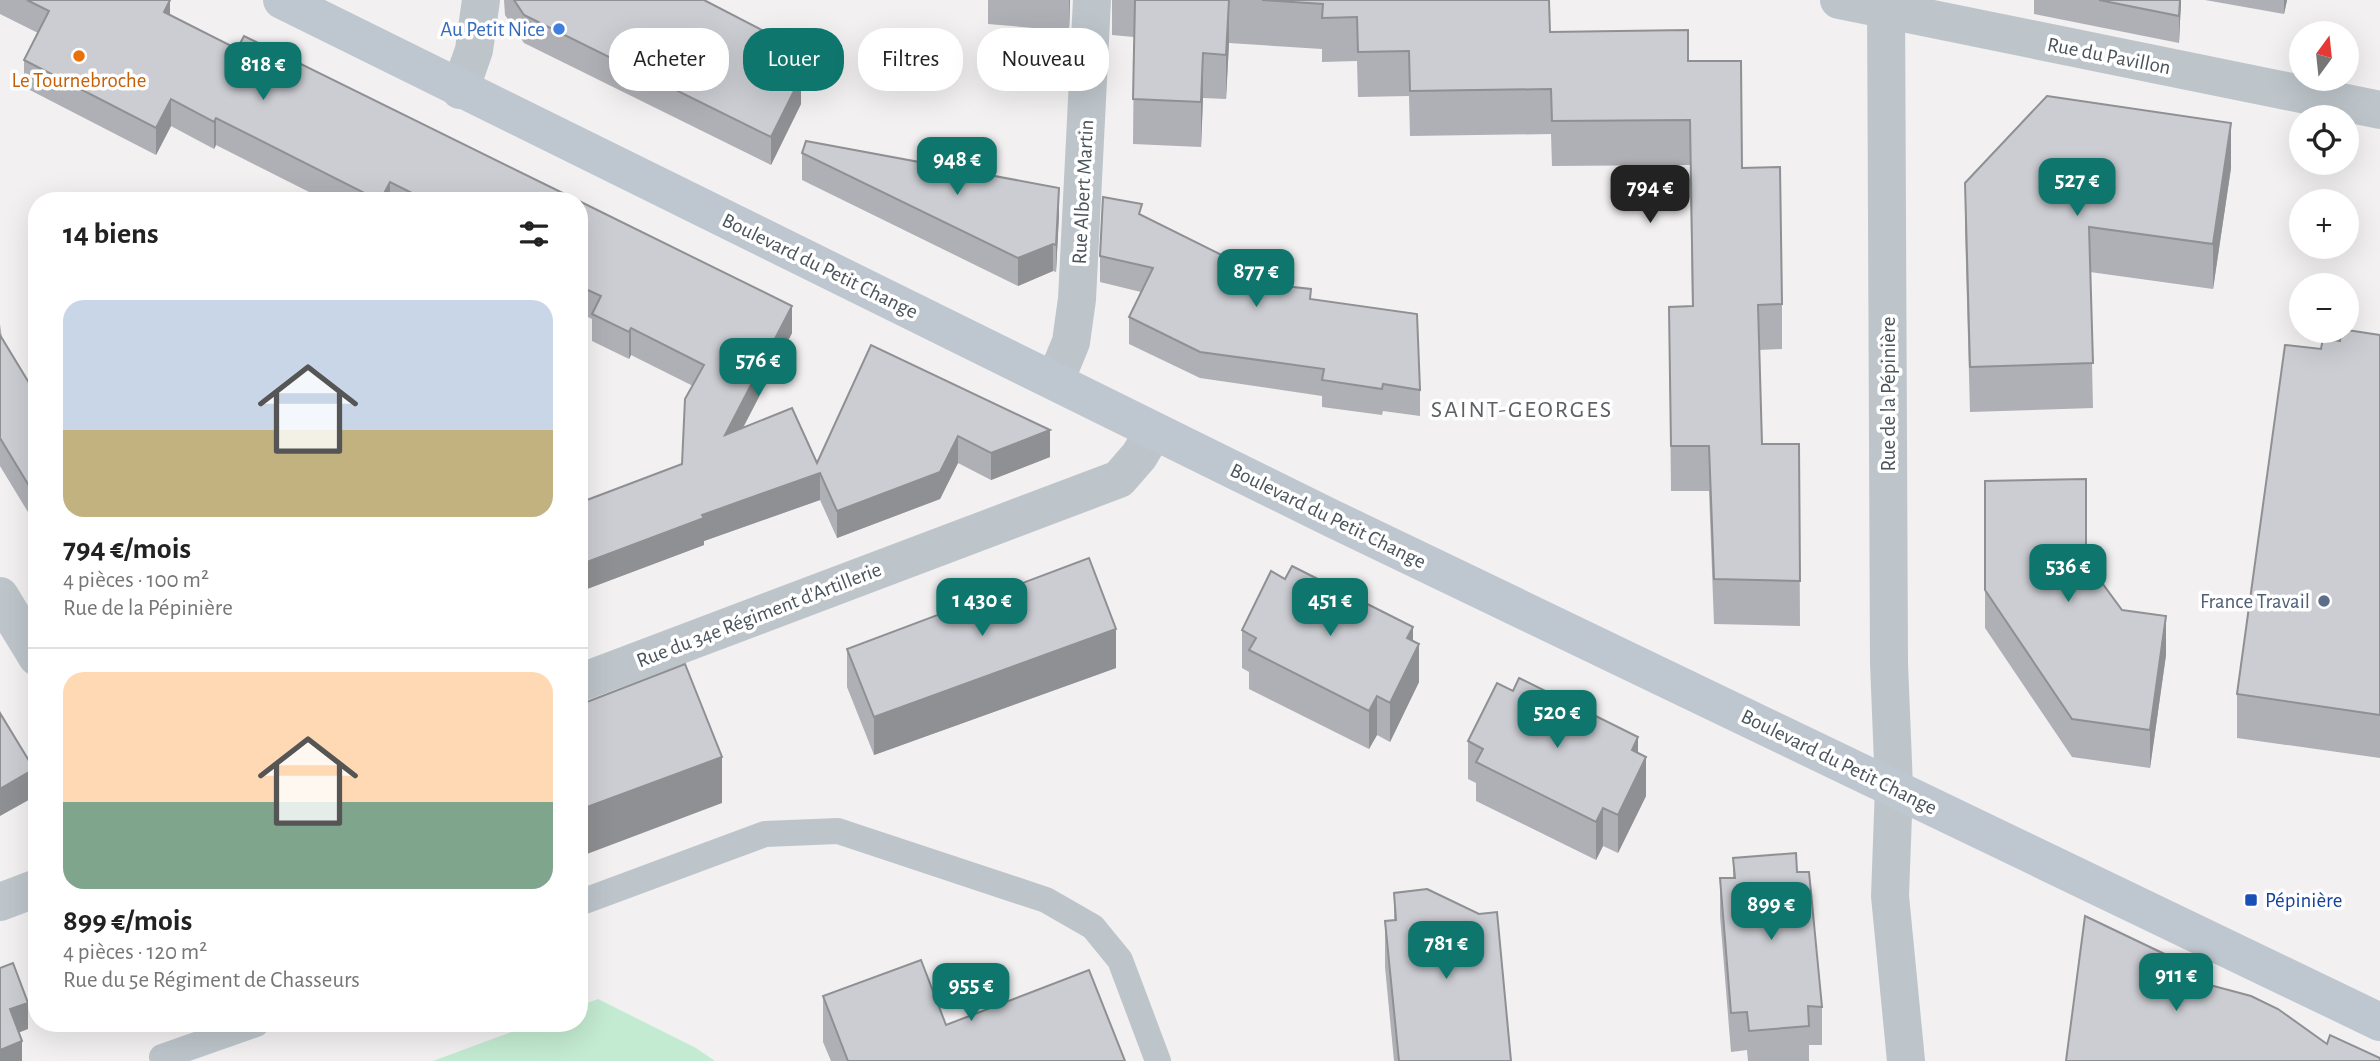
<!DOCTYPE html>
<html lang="fr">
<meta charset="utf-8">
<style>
:root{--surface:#fff;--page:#f6f6f6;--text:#222;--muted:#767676;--line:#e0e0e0;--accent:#0f766e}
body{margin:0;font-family:"Alegreya Sans",sans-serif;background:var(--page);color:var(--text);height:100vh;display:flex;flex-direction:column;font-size:26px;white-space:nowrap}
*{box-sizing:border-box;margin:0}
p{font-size:23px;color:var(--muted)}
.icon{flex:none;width:38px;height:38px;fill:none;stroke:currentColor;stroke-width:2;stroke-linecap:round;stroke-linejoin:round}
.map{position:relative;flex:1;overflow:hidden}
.drawer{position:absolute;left:28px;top:192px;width:560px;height:840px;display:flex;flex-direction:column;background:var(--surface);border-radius:28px;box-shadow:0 7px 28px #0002}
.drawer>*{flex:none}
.top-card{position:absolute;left:609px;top:28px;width:665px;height:63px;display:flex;gap:14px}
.needle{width:46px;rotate:15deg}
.tools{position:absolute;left:2289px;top:21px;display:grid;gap:14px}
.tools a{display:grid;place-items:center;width:70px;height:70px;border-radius:50%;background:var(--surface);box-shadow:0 7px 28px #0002;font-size:35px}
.price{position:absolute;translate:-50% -60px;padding:0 16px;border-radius:14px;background:var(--accent);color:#fff;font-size:23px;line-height:46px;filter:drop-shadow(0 2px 4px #0008)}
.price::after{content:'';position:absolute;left:50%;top:42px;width:21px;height:16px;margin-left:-10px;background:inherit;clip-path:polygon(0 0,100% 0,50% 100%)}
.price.selected{background:#222;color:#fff}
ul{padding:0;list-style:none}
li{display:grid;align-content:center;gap:14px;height:371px;padding:0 35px}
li+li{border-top:2px solid var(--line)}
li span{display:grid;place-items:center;height:217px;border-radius:21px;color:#555}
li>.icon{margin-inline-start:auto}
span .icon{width:126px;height:126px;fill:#fffc;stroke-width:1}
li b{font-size:30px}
h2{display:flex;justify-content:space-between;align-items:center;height:84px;padding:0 35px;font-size:30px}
.chip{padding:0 24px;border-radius:28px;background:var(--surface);box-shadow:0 7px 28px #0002;font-size:24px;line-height:63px}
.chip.selected{background:var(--accent);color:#fff}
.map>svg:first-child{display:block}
</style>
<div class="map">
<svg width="2380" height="1061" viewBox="0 0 2380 1061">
<rect width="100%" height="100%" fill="#f2f0f0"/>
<path fill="#c3ebd1" d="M598 999 696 1048 715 1061H433L533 1024H579V1006Z"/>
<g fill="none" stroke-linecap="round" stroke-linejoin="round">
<g stroke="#bdc5cb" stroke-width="26">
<path d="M579 903 765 834 838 831 1046 900 1093 927 1120 960 1158 1061"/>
<path d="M162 1057 256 1024"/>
</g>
<g stroke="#bdc5cb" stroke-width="38">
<path d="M1839 0 2380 110"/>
<path d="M1886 0 1889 664 1894 787 1890 896 1906 1061"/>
<path d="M460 90 474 50 481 0"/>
<path d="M1055 381 1071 342 1077 299 1092 0"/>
<path d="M0 596 37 657"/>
<path d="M579 683 1119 479 1139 456 1154 431"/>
<path d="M0 902 37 888"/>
</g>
<path stroke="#bec7cf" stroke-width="38" d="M282 0 1331 518 2380 1022"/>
</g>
<g fill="#afb0b5">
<path d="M0 0H170V15L237 49 579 201H327L216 145 214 149 171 126 156 155 24 87V60L38 33 0 14Z"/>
<path d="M504 0H704L785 69 801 104 771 165 524 43 505 15Z"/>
<path d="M988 0H1070L1069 31 988 24Z"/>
<path d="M1112 0H1549L1550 32 1688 61 1742 168 1782 304V349L1759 350 1762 444H1799L1800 626 1714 624 1709 491H1671L1669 307 1692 306 1690 165 1552 166 1551 134 1410 136 1409 96 1358 97 1357 61 1322 62V49L1229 43 1226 99 1203 98 1201 147 1133 144 1134 37 1112 35Z"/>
<path d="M2034 0H2181L2179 43 2034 14Z"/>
<path d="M2205 0H2287L2284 14Z"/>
<path d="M802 153 1059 215 1056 272 1053 271 1018 286 802 180Z"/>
<path d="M2231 168 2213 289 2090 272 2093 408 1970 412 1965 228V183Z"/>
<path d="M579 201 792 333 743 428 817 463 871 345 1050 457 991 480 958 463 940 499 837 538 820 500 704 541V545L579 592V503L682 464 693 386 631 355 629 359 592 341V319L579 313Z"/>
<path d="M1142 215 1268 284 1311 300 1420 390V416L1383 411 1382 415 1322 407V396L1200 378 1129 344V317L1141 292 1100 282V256Z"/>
<path d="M0 324 2 338 37 396V527L0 466Z"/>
<path d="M2380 335V758L2237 738V694L2321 349 2340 341Z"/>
<path d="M1985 481 2086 561 2122 610 2166 655 2150 768 2072 757 1985 628Z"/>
<path d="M1242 630 1413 641 1419 682 1390 742 1377 735 1369 749 1249 689V672L1242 668Z"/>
<path d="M847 649 1116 668 874 755 847 687Z"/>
<path d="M1468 741 1638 754 1646 796 1618 853 1603 846 1596 860 1476 801V783L1468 779Z"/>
<path d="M1733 858 1797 872 1822 1007V1045H1809V1061H1748L1747 1050 1731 1052 1720 916V878H1733Z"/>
<path d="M1394 893 1511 1061H1394L1385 967V921L1394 920Z"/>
<path d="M823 996 946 1025 1125 1061H831L823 1042Z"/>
</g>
<g fill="#8e9093">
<path d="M170 0V27L164 12Z"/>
<path d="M1069 0H1070L1069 31Z"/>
<path d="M1229 0V43L1226 99V55Z"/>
<path d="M2180 0H2181L2179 43V16Z"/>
<path d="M2284 0H2287L2284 14Z"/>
<path d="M785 42V70L775 64Z"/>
<path d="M1203 53V98L1201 147V102Z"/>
<path d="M801 77V104L771 165V137Z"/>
<path d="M171 99V126L156 155V128Z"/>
<path d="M216 118V145L214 149V122Z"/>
<path d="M2231 123V168L2213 289V244Z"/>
<path d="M390 182V201H380Z"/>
<path d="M1059 188V215L1056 272V245Z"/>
<path d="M1053 244V271L1018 286V258Z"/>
<path d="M792 306V333L725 462V435Z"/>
<path d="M631 328V355L629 359V332Z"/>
<path d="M1050 430V457L991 480V453Z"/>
<path d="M958 436V463L940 499 837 538V511Z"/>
<path d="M820 473V500L704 541V545L579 592V565L702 515Z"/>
<path d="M580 609V636L579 637V610Z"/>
<path d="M2166 616V655L2150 768V730Z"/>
<path d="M1413 627V657L1419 644V682L1390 742V703L1407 638Z"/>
<path d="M1116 629V668L874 755V717Z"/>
<path d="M1377 696V735L1369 749V711Z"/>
<path d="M1638 737V773L1646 757V796L1618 853V815L1632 750Z"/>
<path d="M722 757V803L579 857V810Z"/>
<path d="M34 769V797L0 816V789Z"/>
<path d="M1603 808V846L1596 860V822Z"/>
<path d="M2198 970V1015L2191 980Z"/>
<path d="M28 1003V1029L10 1036V1009Z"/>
<path d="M22 1041V1061H0V1050Z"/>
</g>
<g fill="#cbcdd2" stroke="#8e9093" stroke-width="2">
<path d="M27 0H170L164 12 237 49 244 36 579 201H428L390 182 380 201 216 118 214 122 171 99 156 128 24 60 49 11Z"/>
<path d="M514 0H704L785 42 775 64 801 77 771 137 524 15Z"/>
<path d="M1135 0H1229L1226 55 1203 53 1201 102 1133 99Z"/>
<path d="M1262 0H1549L1550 32 1688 30V61H1741L1742 168 1780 167 1782 304 1758 305 1762 444H1799L1800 581 1714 579 1709 446H1671L1669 307 1693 306 1690 120 1552 121 1551 89 1410 91 1409 51 1358 52 1357 17 1322 18 1323 4Z"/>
<path d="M2099 0H2180L2179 16Z"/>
<path d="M2047 96 2231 123 2213 244 2089 227 2093 363 1970 367 1965 183Z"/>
<path d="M806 141 1059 188 1056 245 1053 244 1018 258 802 153Z"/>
<path d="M1103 197 1142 204 1139 214 1268 278 1266 284 1311 289 1310 299 1417 314 1420 390 1383 384 1382 389 1322 380 1324 369 1200 352 1129 317 1153 268 1100 256Z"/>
<path d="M579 201 792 306 725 435 792 408 817 463 871 345 1050 430 991 453 958 436 940 472 837 511 820 473 702 515 704 518 579 565V503L682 464 685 399 704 365 631 328 629 332 592 314 601 296 579 286Z"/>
<path d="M2347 330 2380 335V715L2237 694 2285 345 2321 349 2323 338 2340 341 2341 331Z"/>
<path d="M0 335 37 396V499L0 438Z"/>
<path d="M2086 479V561L2122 610 2166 616 2150 730 2072 719 1985 590V481Z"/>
<path d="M1089 558 1116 629 874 717 847 649Z"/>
<path d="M1292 566 1413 627 1407 638 1419 644 1390 703 1377 696 1369 711 1249 650 1256 638 1242 630 1271 571 1285 579Z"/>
<path d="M685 664 722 757 579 810V705Z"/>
<path d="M1519 678 1638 737 1632 750 1646 757 1618 815 1603 808 1596 822 1476 762 1483 749 1468 741 1497 683 1513 691Z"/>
<path d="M0 713 34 769 0 789Z"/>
<path d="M1796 853 1797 872H1809L1822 1007 1808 1006 1809 1026 1749 1031 1747 1012 1731 1013 1720 878H1735L1733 858Z"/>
<path d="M1427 889 1479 914 1497 912 1511 1061H1399L1385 921 1396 920 1394 893Z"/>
<path d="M2085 916 2198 970 2191 980 2251 996 2278 1009 2327 1044 2330 1035 2380 1058V1061H2066Z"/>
<path d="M921 960 946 1025 1089 970 1125 1061H848L823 996Z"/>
<path d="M13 963 28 1003 10 1009 22 1041 0 1050V968Z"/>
</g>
<circle fill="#3f7fe0" stroke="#fff" stroke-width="2.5" cx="559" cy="29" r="7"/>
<circle fill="#e8710a" stroke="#fff" stroke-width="2.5" cx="79" cy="56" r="7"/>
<circle fill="#5c6f8a" stroke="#fff" stroke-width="2.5" cx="2324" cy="601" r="7"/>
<rect fill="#1a4fb4" stroke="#fff" stroke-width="2.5" x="2244" y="893" width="14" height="14" rx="3.5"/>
<g text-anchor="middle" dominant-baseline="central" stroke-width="7" stroke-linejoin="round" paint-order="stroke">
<g font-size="21" fill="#366cbe" stroke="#fff" text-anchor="end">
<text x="545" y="29">Au Petit Nice</text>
</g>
<g font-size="21" fill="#4a545b" stroke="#fff">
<text transform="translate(2109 56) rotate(11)">Rue du Pavillon</text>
<text transform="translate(1083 192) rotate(-87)">Rue Albert Martin</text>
<text transform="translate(820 266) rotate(26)">Boulevard du Petit Change</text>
<text transform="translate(1888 394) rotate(-90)">Rue de la Pépinière</text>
<text transform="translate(1328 516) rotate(26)">Boulevard du Petit Change</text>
<text transform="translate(759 615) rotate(-21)">Rue du 34e Régiment d'Artillerie</text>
<text transform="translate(1839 762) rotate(26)">Boulevard du Petit Change</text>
</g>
<g font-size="21" fill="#c56008" stroke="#fff">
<text x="79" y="80">Le Tournebroche</text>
</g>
<g font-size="21" fill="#4e5e75" stroke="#fff" text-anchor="end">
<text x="2310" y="601">France Travail</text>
</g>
<g font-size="21" fill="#164399" stroke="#fff" text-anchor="start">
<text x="2265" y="900">Pépinière</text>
</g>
<g font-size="24" letter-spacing="2" fill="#5d6064" stroke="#fff">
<text x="1522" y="410">SAINT-GEORGES</text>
</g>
</g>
</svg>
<div class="tools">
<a><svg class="needle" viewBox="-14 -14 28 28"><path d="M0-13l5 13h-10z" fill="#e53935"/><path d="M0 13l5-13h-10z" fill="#767676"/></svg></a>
<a><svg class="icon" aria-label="locate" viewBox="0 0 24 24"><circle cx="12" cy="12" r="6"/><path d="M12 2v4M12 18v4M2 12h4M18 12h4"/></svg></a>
<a>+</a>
<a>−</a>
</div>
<b class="price" style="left:263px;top:102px">818 €</b>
<b class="price" style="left:957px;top:197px">948 €</b>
<b class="price" style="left:2077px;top:218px">527 €</b>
<b class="price selected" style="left:1650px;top:225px">794 €</b>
<b class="price" style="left:1256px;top:309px">877 €</b>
<b class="price" style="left:758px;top:398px">576 €</b>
<b class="price" style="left:2068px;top:604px">536 €</b>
<b class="price" style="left:982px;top:638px">1 430 €</b>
<b class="price" style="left:1330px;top:638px">451 €</b>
<b class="price" style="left:1557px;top:750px">520 €</b>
<b class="price" style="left:1771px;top:942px">899 €</b>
<b class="price" style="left:1446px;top:981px">781 €</b>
<b class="price" style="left:2176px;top:1013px">911 €</b>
<b class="price" style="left:971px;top:1023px">955 €</b>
<div class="top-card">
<a class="chip">Acheter</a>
<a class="chip selected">Louer</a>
<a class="chip">Filtres</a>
<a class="chip">Nouveau</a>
</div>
<section class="drawer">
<h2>14 biens<svg class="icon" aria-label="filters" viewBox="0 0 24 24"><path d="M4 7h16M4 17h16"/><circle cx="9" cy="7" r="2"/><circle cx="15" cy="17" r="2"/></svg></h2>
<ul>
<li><span style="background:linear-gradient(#c9d6e8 60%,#c2b280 0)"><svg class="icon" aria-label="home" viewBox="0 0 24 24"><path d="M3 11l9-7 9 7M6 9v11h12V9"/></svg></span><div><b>794 €/mois</b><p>4 pièces · 100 m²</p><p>Rue de la Pépinière</p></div></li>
<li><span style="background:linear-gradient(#ffd9b3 60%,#7fa58c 0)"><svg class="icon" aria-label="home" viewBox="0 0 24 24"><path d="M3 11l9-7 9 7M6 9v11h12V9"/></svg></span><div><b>899 €/mois</b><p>4 pièces · 120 m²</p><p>Rue du 5e Régiment de Chasseurs</p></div></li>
</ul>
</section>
</div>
